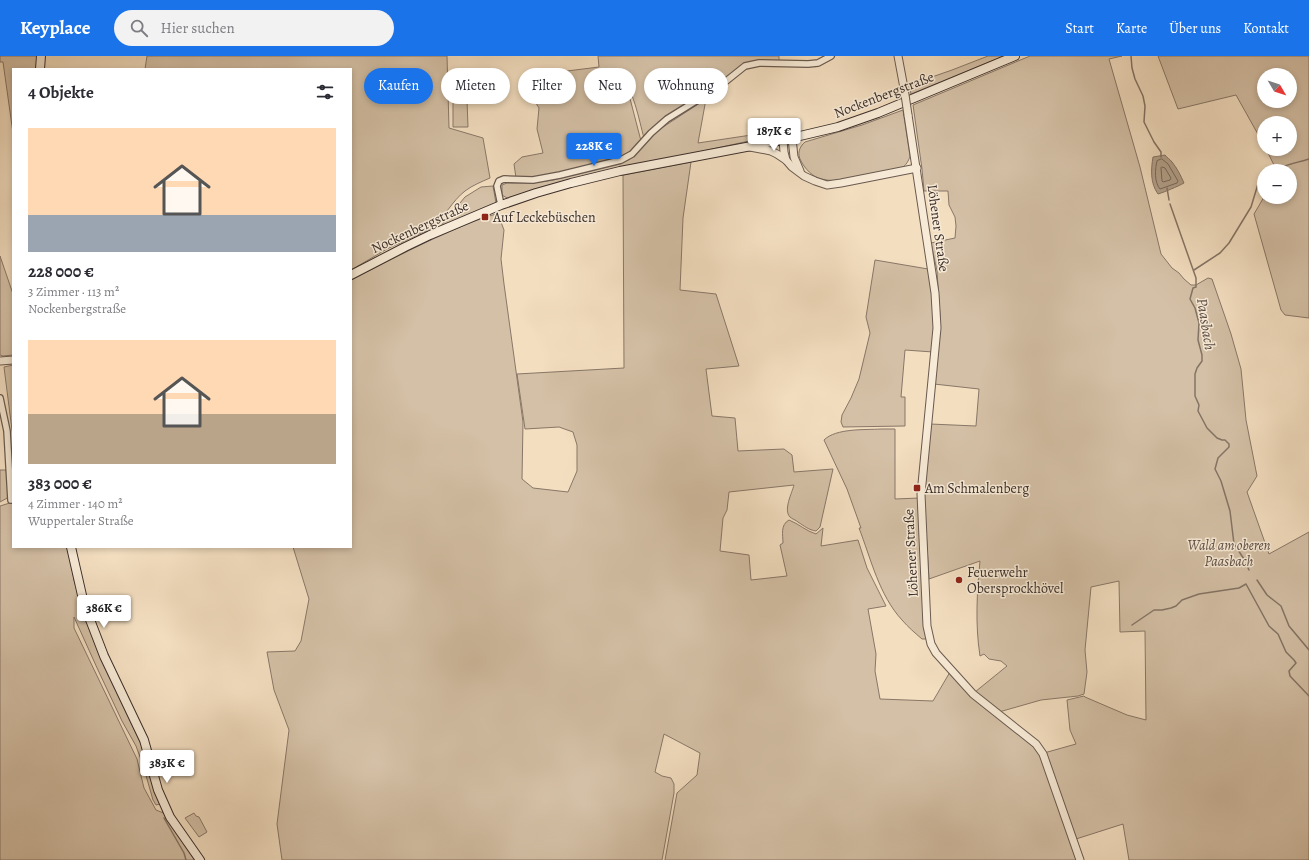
<!DOCTYPE html>
<html lang="de">
<meta charset="utf-8">
<style>
:root{--surface:#fff;--page:#f2f2f3;--text:#2b2b33;--muted:#7c7c81;--accent:#1a73e8}
body{margin:0;font-family:Alegreya,serif;background:var(--page);color:var(--text);height:100vh;display:flex;flex-direction:column;font-size:15px;white-space:nowrap}
*{box-sizing:border-box;margin:0}
p{font-size:13px;color:var(--muted)}
.icon{flex:none;width:22px;height:22px;fill:none;stroke:currentColor;stroke-width:2;stroke-linecap:round;stroke-linejoin:round}
.map{position:relative;flex:1;overflow:hidden}
.details{position:absolute;left:12px;top:12px;width:340px;height:480px;display:flex;flex-direction:column;background:var(--surface);border-radius:0px;box-shadow:0 2px 6px #0003}
.details>*{flex:none}
.hud{position:absolute;left:364px;top:12px;width:380px;height:36px;display:flex;gap:8px}
.needle{width:26px;rotate:129deg}
.tools{position:absolute;left:1257px;top:12px;display:grid;gap:8px}
.tools a{display:grid;place-items:center;width:40px;height:40px;border-radius:50%;background:var(--surface);box-shadow:0 2px 6px #0003;font-size:20px}
.price{position:absolute;translate:-50% -34px;padding:0 9px;border-radius:4px;background:#fff;color:#222;font-size:13px;line-height:26px;filter:drop-shadow(0 1px 2px #0008)}
.price::after{content:'';position:absolute;left:50%;top:24px;width:12px;height:9px;margin-left:-6px;background:inherit;clip-path:polygon(0 0,100% 0,50% 100%)}
.price.active{background:var(--accent);color:#fff}
ul{padding:0;list-style:none}
li{display:grid;align-content:center;gap:8px;height:212px;padding:0 16px}
li span{display:grid;place-items:center;height:124px;border-radius:0px;color:#555}
li>.icon{margin-inline-start:auto}
span .icon{width:72px;height:72px;fill:#fffc;stroke-width:1}
li b{font-size:17px}
h2{display:flex;justify-content:space-between;align-items:center;height:48px;padding:0 16px;font-size:17px}
.tag{padding:0 14px;border-radius:18px;background:var(--surface);box-shadow:0 2px 6px #0003;font-size:14px;line-height:36px}
.tag.active{background:var(--accent);color:#fff}
header{display:flex;align-items:center;gap:24px;box-sizing:border-box;height:56px;padding:0 20px;background:var(--accent);color:#fff}
header strong{font-size:19px}
nav{display:flex;gap:22px;margin-inline-start:auto;font-size:14px}
.search{width:280px;height:36px;background:var(--page);display:flex;align-items:center;gap:10px;box-sizing:border-box;padding:0 14px;border-radius:22px;color:var(--muted);font-size:15px}
.map>svg:first-child{display:block}
</style>
<header>
<strong>Keyplace</strong>
<div class="search"><svg class="icon" aria-label="search" viewBox="0 0 24 24"><circle cx="10" cy="10" r="6"/><path d="M15 15l6 6"/></svg>Hier suchen</div>
<nav><a>Start</a><a>Karte</a><a>Über uns</a><a>Kontakt</a></nav>
</header>
<div class="map">
<svg width="1309" height="804" viewBox="0 0 1309 804">
<rect width="100%" height="100%" fill="#f3dec0"/>
<filter id="stains"><feTurbulence type="fractalNoise" baseFrequency=".005" numOctaves="4"/><feColorMatrix values="0 0 0 0 .2 0 0 0 0 .09 0 0 0 0 .02 0 0 0 .5 -.17"/></filter>
<radialGradient id="worn" r=".72"><stop offset=".6" stop-color="#630" stop-opacity="0"/><stop offset="1" stop-color="#630" stop-opacity=".3"/></radialGradient>
<g fill="#d4c0a6" stroke="#887768" fill-rule="evenodd">
<path d="M0 0H37V13H13V77L3 6H0Z"/>
<path d="M147 0H447L449 72 483 82 490 122C481 126 473 129 465 135 452 145 444 162 432 172L387 193 351 214V13H145Z"/>
<path d="M598 0H779V5H760L721 27 644 82C639 64 633 31 620 19L621 17 613 14 620 22 627 31 641 85 630 97 620 103 538 122H516L514 108 522 101 543 97 537 73 539 52 534 44 535 19 599 11Z"/>
<path d="M988 0H1004L911 38 909 29 952 14Z"/>
<path d="M1030 0H1122L1109 3 1140 111 1161 198 1172 212 1179 217 1184 223 1191 229H1196L1208 222 1212 223 1231 278 1241 313 1246 364 1257 420 1247 436 1269 498 1309 476V804H1129L1123 768 1076 783 1044 697 1076 688 1070 674 1067 644 1084 640 1085 641 1127 659 1146 664 1145 575 1120 576 1119 525 1091 531 1085 594 1087 616 1084 638 1078 640 1041 644 999 656 975 636 1007 610 1001 605 989 603 984 598 980 600C975 568 977 536 980 505L929 523 924 441 930 368 976 370 979 333 934 328 940 260 937 215 931 187 955 182 956 170 955 161 949 149 948 135H924L922 113 913 49Z"/>
<path d="M1158 0H1309V262L1285 259 1281 254 1254 158 1264 141H1290V115H1277L1266 93H1290V67H1264V89L1236 39 1178 53ZM1264 19H1290V45H1264Z"/>
<path d="M706 43 698 87 758 78V83L557 127 507 142 502 139V129L507 127H533L553 124 620 108 630 103 660 73Z"/>
<path d="M467 44 468 71H453V45Z"/>
<path d="M903 54 910 100C909 104 906 110 901 112 896 114 888 115 883 116 865 119 839 128 821 123 813 121 805 113 801 105 797 98 799 91 805 86L862 69Z"/>
<path d="M691 106 683 162 680 234 716 238 739 310 706 313 712 360 735 362 738 395 784 393 792 399 794 416 833 413 820 471 816 475C809 474 804 470 798 466 796 464 792 463 790 461 783 454 792 437 794 429L729 436 727 454 723 462 720 495 749 499 751 524 787 520 780 489 783 487C783 479 780 469 789 464 799 468 806 475 816 478L823 472 821 490 858 484 867 512 886 550 868 553 876 598 875 615 880 643 933 645 950 616 960 629 977 646 1033 689 1040 699 1077 804H665L677 737 697 719 700 697 664 678 655 716 662 720 671 722 674 728V737L662 804H282L277 768 289 674 274 634 267 596 295 595 301 585 309 543 293 491H351V224C378 210 405 196 433 183 454 174 474 164 496 158L499 161 504 174 501 203 504 228 523 366 522 423 533 432 568 436 577 415V389L573 376 559 371 525 373 517 318 624 312 623 119Z"/>
<path d="M493 130 496 147 440 171 465 141 481 131Z"/>
<path d="M0 200 13 238V299L3 300 0 299Z"/>
<path d="M875 204 928 213C933 242 935 267 933 296L905 294 901 341H905V370L843 371 841 366 842 359 851 342 859 323 870 277 866 261Z"/>
<path d="M13 309V382L4 311Z"/>
<path d="M881 373H895V443L919 442 921 516 928 583H922C915 577 908 571 902 564 879 539 871 503 859 472H861L847 433 824 384C836 372 865 374 881 373Z"/>
<path d="M0 414H6L9 441 0 446Z"/>
<path d="M13 446V491H68L74 524 83 553 99 598 142 690 160 748 156 749 153 744 143 709 136 690 122 665 98 614 74 561V572L137 703 144 732 156 754 166 758 186 778 205 804H0V450Z"/>
<path d="M194 757 196 760 199 761 207 776 199 781 185 762Z"/>
</g>
<path fill="#b4a28d" stroke="#847465" d="M1165 99C1167 102 1170 103 1172 106 1177 112 1181 120 1184 127 1179 130 1162 137 1158 138 1150 127 1151 113 1153 101Z"/>
<g fill="none" stroke-linecap="round" stroke-linejoin="round">
<g stroke="#78685b" stroke-width="1">
<path d="M1162 103 1168 108 1178 125 1177 127 1160 133C1154 126 1155 113 1157 105Z"/>
<path d="M1162 111 1165 112 1171 122 1170 124 1163 126 1162 125 1161 112Z"/>
</g>
<g stroke="#847465" stroke-width="1.5">
<path d="M1131 0 1132 12 1135 23 1143 40 1145 50 1144 66 1154 86 1161 96V101"/>
<path d="M1276 115C1280 109 1301 106 1309 103"/>
<path d="M1167 132 1169 144"/>
<path d="M1170 148 1196 222V231L1193 232 1190 243 1195 252 1199 267 1198 284 1202 299V305L1197 312 1195 318V340L1199 349 1198 355 1207 372 1217 382 1222 384H1225L1229 388V391L1218 402 1215 413 1221 425 1230 455 1234 488 1244 503 1249 514"/>
<path d="M1194 214 1220 197 1229 187 1251 151 1258 128 1264 127"/>
<path d="M1257 524 1267 539 1281 550 1289 570 1309 594"/>
<path d="M1132 569 1154 554H1162L1171 552 1176 550 1182 544 1199 538 1239 532 1246 528 1269 570 1278 578 1286 596 1294 604 1296 607 1289 615 1290 620 1309 640"/>
<path d="M164 762 184 797 186 804"/>
</g>
<defs>
<g id="minor">
<path d="M501 149 497 130 499 125 504 123 533 124 560 119 621 104 632 98 651 77 667 63 720 30 745 10 759 7 808 8 818 7 831 0"/>
<path d="M0 342 7 375 11 444"/>
</g>
<g id="tertiary">
<path d="M898 0 904 32"/>
<path d="M908 59 935 237 937 272 921 438 927 570 931 588 936 597 973 638 1036 688 1043 698 1080 804"/>
<path d="M792 82 794 101 800 115"/>
<path d="M783 84 784 96 786 104"/>
<path d="M750 91 771 95 777 98 786 104 792 111 804 120 815 125 827 129 841 127 917 112"/>
<path d="M0 305 13 304"/>
</g>
<g id="secondary">
<path d="M40 13 41 0"/>
<path d="M351 219 405 191 430 179 501 149 536 137 571 127 620 115 783 84 838 71 878 57 1015 0"/>
<path d="M71 491 84 548 104 600 144 684 158 734 170 761 200 804"/>
</g>
</defs>
<use href="#minor" stroke="#695a4f" stroke-width="8"/>
<use href="#tertiary" stroke="#695a4f" stroke-width="9"/>
<use href="#secondary" stroke="#3b2e29" stroke-width="10"/>
<use href="#minor" stroke="#f7ead6" stroke-width="5.5"/>
<use href="#tertiary" stroke="#f7ead6" stroke-width="7"/>
<use href="#secondary" stroke="#f7ead6" stroke-width="8"/>
<defs>
<path id="tertiary-bridge" d="M904 32 908 59"/>
</defs>
<use href="#tertiary-bridge" stroke="#695a4f" stroke-width="9" stroke-linecap="butt"/>
<use href="#tertiary-bridge" stroke="#f7ead6" stroke-width="7"/>
</g>
<g fill="#8f2418" stroke="#f7ead6" stroke-width="1.5">
<rect x="481" y="157" width="8" height="8" rx="2"/>
<rect x="913" y="428" width="8" height="8" rx="2"/>
<circle cx="959" cy="524" r="4"/>
</g>
<g text-anchor="middle" dominant-baseline="central" stroke-width="3" stroke-linejoin="round" paint-order="stroke">
<g font-size="14" fill="#3b2e29" stroke="#f7ead6">
<text transform="translate(884 39) rotate(-21)">Nockenbergstraße</text>
<text transform="translate(420 171) rotate(-25)">Nockenbergstraße</text>
<text transform="translate(938 172) rotate(82)">Löhener Straße</text>
<text transform="translate(911 497) rotate(-93)">Löhener Straße</text>
</g>
<g font-size="14" fill="#3b2e29" stroke="#f7ead6" text-anchor="start">
<text x="493" y="161">Auf Leckebüschen</text>
<text x="925" y="432">Am Schmalenberg</text>
<text x="967" y="516">Feuerwehr<tspan x="967" dy="16">Obersprockhövel</tspan></text>
</g>
<g font-size="14" font-style="italic" fill="#5a4b42" stroke="#f7ead6">
<text x="1229" y="489">Wald am oberen<tspan x="1229" dy="16">Paasbach</tspan></text>
</g>
<g font-size="15" font-style="italic" fill="#594b42" stroke="#f7ead6">
<text transform="translate(1206 268) rotate(81)">Paasbach</text>
</g>
</g>
<rect width="100%" height="100%" filter="url(#stains)"/>
<rect width="100%" height="100%" fill="url(#worn)"/>
</svg>
<div class="tools">
<a><svg class="needle" viewBox="-14 -14 28 28"><path d="M0-13l5 13h-10z" fill="#e53935"/><path d="M0 13l5-13h-10z" fill="#7c7c81"/></svg></a>
<a>+</a>
<a>−</a>
</div>
<b class="price" style="left:774px;top:96px">187K €</b>
<b class="price active" style="left:594px;top:111px">228K €</b>
<b class="price" style="left:104px;top:573px">386K €</b>
<b class="price" style="left:167px;top:728px">383K €</b>
<div class="hud">
<a class="tag active">Kaufen</a>
<a class="tag">Mieten</a>
<a class="tag">Filter</a>
<a class="tag">Neu</a>
<a class="tag">Wohnung</a>
</div>
<section class="details">
<h2>4 Objekte<svg class="icon" aria-label="filters" viewBox="0 0 24 24"><path d="M4 7h16M4 17h16"/><circle cx="9" cy="7" r="2"/><circle cx="15" cy="17" r="2"/></svg></h2>
<ul>
<li><span style="background:linear-gradient(#ffd9b3 70%,#9aa5b1 0)"><svg class="icon" aria-label="home" viewBox="0 0 24 24"><path d="M3 11l9-7 9 7M6 9v11h12V9"/></svg></span><div><b>228 000 €</b><p>3 Zimmer · 113 m²</p><p>Nockenbergstraße</p></div></li>
<li><span style="background:linear-gradient(#ffd9b3 60%,#b9a48a 0)"><svg class="icon" aria-label="home" viewBox="0 0 24 24"><path d="M3 11l9-7 9 7M6 9v11h12V9"/></svg></span><div><b>383 000 €</b><p>4 Zimmer · 140 m²</p><p>Wuppertaler Straße</p></div></li>
</ul>
</section>
</div>
